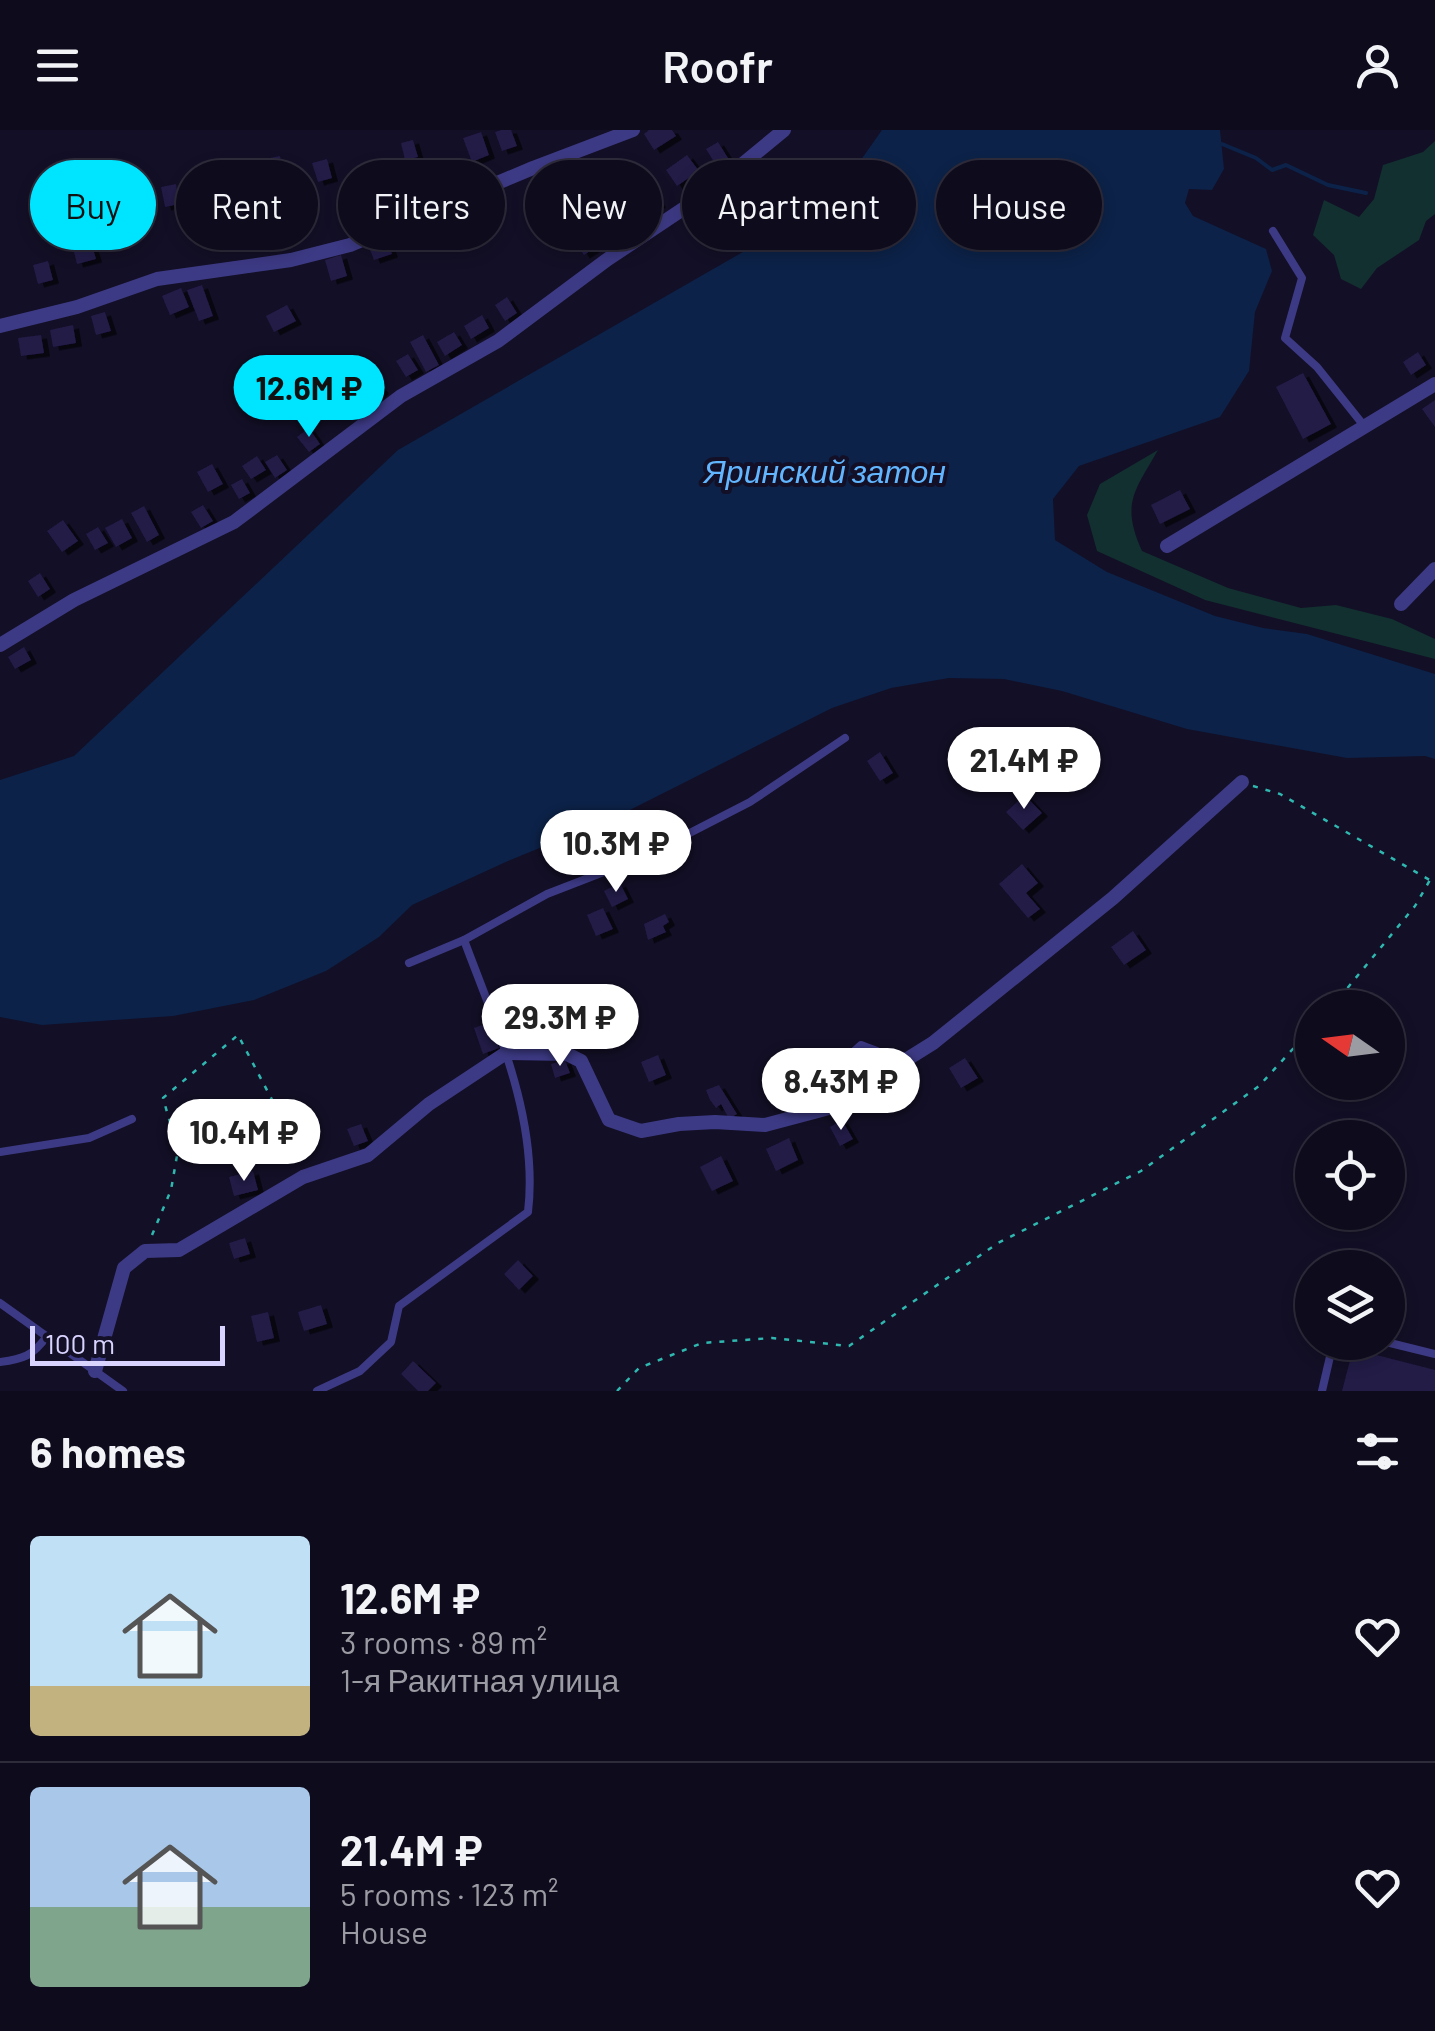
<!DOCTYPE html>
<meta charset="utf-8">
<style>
:root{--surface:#0e0b1c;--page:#171425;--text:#f1f3f6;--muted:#9b9ba3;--line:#2e2b3b;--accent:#00e5ff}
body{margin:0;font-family:Barlow,sans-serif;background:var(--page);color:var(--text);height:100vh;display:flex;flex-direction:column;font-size:38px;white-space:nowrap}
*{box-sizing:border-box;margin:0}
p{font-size:32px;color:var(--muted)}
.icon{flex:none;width:55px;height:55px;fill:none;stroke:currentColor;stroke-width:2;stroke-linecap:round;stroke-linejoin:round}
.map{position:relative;height:1261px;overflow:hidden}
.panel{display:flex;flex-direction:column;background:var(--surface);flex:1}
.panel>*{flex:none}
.banner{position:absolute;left:30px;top:30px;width:1375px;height:90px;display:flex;gap:20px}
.needle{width:65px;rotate:284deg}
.fabs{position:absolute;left:1295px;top:860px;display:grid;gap:20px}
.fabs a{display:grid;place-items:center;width:110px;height:110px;border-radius:50%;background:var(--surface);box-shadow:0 5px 15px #0003,0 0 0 2px var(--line);font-size:50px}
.scale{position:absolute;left:30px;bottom:25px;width:195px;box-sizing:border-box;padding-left:10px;border:5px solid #d9d4ff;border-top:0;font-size:28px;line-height:35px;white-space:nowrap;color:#d9d4ff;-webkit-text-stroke:8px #130f26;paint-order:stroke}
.price{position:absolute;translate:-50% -85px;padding:0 22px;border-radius:35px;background:#fff;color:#222;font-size:32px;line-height:65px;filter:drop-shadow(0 2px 5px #0008)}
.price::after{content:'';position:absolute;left:50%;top:60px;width:30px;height:22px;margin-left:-15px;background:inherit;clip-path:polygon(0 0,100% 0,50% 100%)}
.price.current{background:var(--accent);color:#111}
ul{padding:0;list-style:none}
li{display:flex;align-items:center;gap:30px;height:250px;padding:0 30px}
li+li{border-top:2px solid var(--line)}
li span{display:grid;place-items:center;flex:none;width:280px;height:200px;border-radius:10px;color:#555}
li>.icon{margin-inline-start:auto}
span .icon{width:120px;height:120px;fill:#fffc;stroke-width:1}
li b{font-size:42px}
h2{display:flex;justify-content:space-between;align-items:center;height:120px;padding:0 30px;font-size:42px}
.tag{padding:0 35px;border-radius:45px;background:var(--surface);box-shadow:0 5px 15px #0003,0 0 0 2px var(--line);font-size:35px;line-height:90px}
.tag.current{background:var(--accent);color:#111}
header{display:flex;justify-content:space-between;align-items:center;height:130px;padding:0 30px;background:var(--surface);font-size:45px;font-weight:600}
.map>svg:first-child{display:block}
</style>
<header><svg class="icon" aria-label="menu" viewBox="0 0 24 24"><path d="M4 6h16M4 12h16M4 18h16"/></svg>Roofr<svg class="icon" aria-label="person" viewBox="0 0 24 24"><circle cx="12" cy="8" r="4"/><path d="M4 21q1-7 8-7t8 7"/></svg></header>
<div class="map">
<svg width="1435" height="1261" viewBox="0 0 1435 1261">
<defs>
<filter id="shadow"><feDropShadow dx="6" dy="3.5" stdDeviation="0" flood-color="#0009"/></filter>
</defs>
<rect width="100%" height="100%" fill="#130f26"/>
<g fill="#12302f">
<path d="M1435 11V84L1426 91 1419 110 1377 138 1361 159 1341 149 1334 125 1313 105 1324 70 1359 87 1374 69 1383 35 1423 22Z"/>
<path d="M1158 320C1134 362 1121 374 1142 421L1228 458 1301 478 1336 475 1392 489 1435 509V529L1205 470 1097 421 1087 385 1100 354Z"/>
</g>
<path fill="#0c2248" d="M882 0H1220L1224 39 1212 60 1189 59 1185 73 1193 86 1266 119 1272 141 1255 182 1249 241 1220 287 1079 336 1053 369 1055 410 1107 442 1215 486 1263 498 1307 504 1435 544V629L1425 626 1347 628 1187 599 1062 561 1004 549 949 548 891 558 832 578 620 685 508 731 412 775 379 807 326 841 254 870 173 886 42 895 0 887V650L74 626 398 320 816 80 851 44Z"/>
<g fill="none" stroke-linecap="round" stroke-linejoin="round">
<path stroke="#0c2248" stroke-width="4" d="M1222 14 1256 28 1272 40 1286 35 1328 55 1366 63"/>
</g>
<g fill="#241b47" filter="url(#shadow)">
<path d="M501 0H511L517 16 502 21 495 2Z"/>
<path d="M649 0H672L676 6 654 20 644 4Z"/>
<path d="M481 2 489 25 472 32 463 8Z"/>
<path d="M413 10 418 27 405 30 401 13Z"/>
<path d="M718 12 728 28 716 35 706 19Z"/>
<path d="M687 25 699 41 677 56 666 40Z"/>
<path d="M280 26 283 46 268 48 265 29Z"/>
<path d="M327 29 332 48 318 52 312 33Z"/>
<path d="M394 30 399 49 384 53 379 34Z"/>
<path d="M146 48 151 67 137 71 132 52Z"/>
<path d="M176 54 179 74 165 77 161 57Z"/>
<path d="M260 54 262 74 248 76 245 56Z"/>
<path d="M622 54 632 69 621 77 610 62Z"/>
<path d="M225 55 228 83 213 85 210 57Z"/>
<path d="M649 59 660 74 649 82 638 67Z"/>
<path d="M55 70 60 89 46 93 40 74Z"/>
<path d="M113 81 116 96 96 100 93 85Z"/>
<path d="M613 92 623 107 612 116 601 100Z"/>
<path d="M591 98 601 114 584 125 573 109Z"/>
<path d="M89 105 96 129 77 134 71 110Z"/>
<path d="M387 110 392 124 374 130 369 117Z"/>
<path d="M341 125 347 146 331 151 325 130Z"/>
<path d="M48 131 53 150 38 154 33 135Z"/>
<path d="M202 155 213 186 199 191 187 160Z"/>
<path d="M181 158 189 177 170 185 162 166Z"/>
<path d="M507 167 517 183 505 191 495 175Z"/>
<path d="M287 175 296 191 274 202 266 186Z"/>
<path d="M105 182 111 201 96 205 91 186Z"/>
<path d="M482 185 489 198 471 209 464 196Z"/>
<path d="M73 195 76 213 53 217 50 200Z"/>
<path d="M454 202 462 215 445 226 437 212Z"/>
<path d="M41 205 44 223 21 226 18 208Z"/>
<path d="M423 205 439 235 426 242 410 212Z"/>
<path d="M1418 222 1426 235 1411 245 1403 232Z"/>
<path d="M408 224 418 240 406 247 396 231Z"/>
<path d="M1303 243 1331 294 1303 309 1276 257Z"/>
<path d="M373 249 383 260 375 269 364 257Z"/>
<path d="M352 264 364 278 354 288 341 274Z"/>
<path d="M1435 270V297L1422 279Z"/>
<path d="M309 298 320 314 309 322 297 307Z"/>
<path d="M277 325 287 340 275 348 265 332Z"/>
<path d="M257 326 266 340 251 349 242 336Z"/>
<path d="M212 334 223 354 208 362 197 342Z"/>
<path d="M242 349 250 363 239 369 231 355Z"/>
<path d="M1180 360 1190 379 1160 394 1151 375Z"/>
<path d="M203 375 213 391 201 398 191 382Z"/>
<path d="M144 376 159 405 147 412 131 383Z"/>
<path d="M122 389 132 408 116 417 105 398Z"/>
<path d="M63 390 78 411 62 422 47 401Z"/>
<path d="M98 397 108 413 95 420 86 404Z"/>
<path d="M40 443 50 459 38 467 28 451Z"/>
<path d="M24 517 31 530 15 539 8 527Z"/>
<path d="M880 622 893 643 880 651 867 631Z"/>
<path d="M1025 665 1042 683 1023 700 1006 682Z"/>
<path d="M1022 734 1038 753 1026 763 1040 779 1028 788 999 754Z"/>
<path d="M620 753 628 769 612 777 604 761Z"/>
<path d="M603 778 613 799 596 806 587 785Z"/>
<path d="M665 784 669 792 663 796 666 802 648 810 644 794Z"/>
<path d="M1133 801 1146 820 1124 835 1111 817Z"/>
<path d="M490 892 499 918 483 924 474 898Z"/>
<path d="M658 925 666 945 649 952 641 932Z"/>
<path d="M965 928 978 948 961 958 949 938Z"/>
<path d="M565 930 570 943 555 948 551 934Z"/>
<path d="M719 955 737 984 732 987H728L721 974 716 978 710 970 706 960Z"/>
<path d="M207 986 213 1003 199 1008 193 991Z"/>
<path d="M842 990 853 1009 840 1016 830 997Z"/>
<path d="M361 994 368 1011 354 1016 347 999Z"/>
<path d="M789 1008 798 1030 776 1041 766 1019Z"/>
<path d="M721 1026 733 1051 712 1061 700 1037Z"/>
<path d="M253 1041 258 1060 234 1066 229 1047Z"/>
<path d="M245 1108 250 1124 234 1129 229 1113Z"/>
<path d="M518 1130 533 1146 519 1160 504 1144Z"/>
<path d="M321 1175 327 1194 304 1201 298 1182Z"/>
<path d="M268 1182 274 1208 257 1212 251 1186Z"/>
<path d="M1353 1219 1435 1240V1261H1342Z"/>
<path d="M413 1231 436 1253 428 1261H418L401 1244Z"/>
</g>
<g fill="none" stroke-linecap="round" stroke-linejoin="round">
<g stroke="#2fb8b0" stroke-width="2.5" stroke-dasharray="5 8" stroke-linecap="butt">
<path d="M1253 656 1280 664 1435 753"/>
<path d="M1331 878 1415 776 1430 750"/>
<path d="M152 1105 171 1060 178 1020 163 968 238 905 279 983 299 1036"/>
<path d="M617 1261 639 1238 702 1213 772 1208 849 1216 998 1113 1141 1041 1259 956 1312 898"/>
</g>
<g stroke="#3d3a85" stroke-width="8">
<path d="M1273 101 1302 148 1285 208 1317 237 1365 297"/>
<path d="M409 833 464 810 547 764 645 726 750 672 845 608"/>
<path d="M857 960 848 940 850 925 861 915 877 921 892 937"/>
<path d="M0 1022 89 1008 132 989"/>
<path d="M0 1173 123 1261"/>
<path d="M1386 1212 1435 1224"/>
<path d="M0 1232C23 1229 33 1226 47 1206"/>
<path d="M317 1261 360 1241 391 1212 399 1176 528 1082C539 989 496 896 464 810"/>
<path d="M1322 1261 1332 1218 1338 1212"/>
</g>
<g stroke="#3d3a85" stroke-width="14">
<path d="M0 196 77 177 157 149 291 130 350 115 533 38 633 0"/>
<path d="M1167 416 1435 254"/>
<path d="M1401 474 1435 439"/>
<path d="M0 515 74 470 234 392 401 266 498 211 608 129 710 61 784 0"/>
<path d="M95 1241 124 1138 145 1121 179 1120 303 1047 368 1025 429 974 506 923 567 924 581 931 609 990 641 1001 679 994 715 992 765 995 829 978 933 913 1113 768 1242 652"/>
</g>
</g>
<g text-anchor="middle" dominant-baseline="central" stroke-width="8" stroke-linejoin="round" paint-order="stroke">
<g font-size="32" font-style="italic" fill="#62b6ff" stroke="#130f26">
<text x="825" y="340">Яринский затон</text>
</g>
</g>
</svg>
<div class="fabs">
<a><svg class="needle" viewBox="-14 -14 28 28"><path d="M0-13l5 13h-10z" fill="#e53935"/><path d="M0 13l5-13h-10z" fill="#9b9ba3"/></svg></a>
<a><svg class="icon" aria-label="locate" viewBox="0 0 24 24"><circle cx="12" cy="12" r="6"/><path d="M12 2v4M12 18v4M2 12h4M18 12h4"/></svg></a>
<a><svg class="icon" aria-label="layers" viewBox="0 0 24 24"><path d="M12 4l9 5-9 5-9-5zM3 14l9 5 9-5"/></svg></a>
</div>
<div class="scale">100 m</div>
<b class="price current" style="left:309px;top:310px">12.6M ₽</b>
<b class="price" style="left:1024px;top:682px">21.4M ₽</b>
<b class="price" style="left:616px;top:765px">10.3M ₽</b>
<b class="price" style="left:560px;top:939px">29.3M ₽</b>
<b class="price" style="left:841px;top:1003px">8.43M ₽</b>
<b class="price" style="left:244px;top:1054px">10.4M ₽</b>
<div class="banner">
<a class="tag current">Buy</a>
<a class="tag">Rent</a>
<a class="tag">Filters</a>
<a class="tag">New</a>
<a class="tag">Apartment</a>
<a class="tag">House</a>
</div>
</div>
<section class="panel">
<h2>6 homes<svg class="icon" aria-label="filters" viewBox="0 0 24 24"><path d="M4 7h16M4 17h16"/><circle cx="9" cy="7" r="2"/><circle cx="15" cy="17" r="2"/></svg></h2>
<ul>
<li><span style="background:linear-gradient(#bfe0f5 75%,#c2b280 0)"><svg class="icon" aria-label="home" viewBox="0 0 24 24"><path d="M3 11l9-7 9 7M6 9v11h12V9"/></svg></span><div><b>12.6M ₽</b><p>3 rooms · 89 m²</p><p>1-я Ракитная улица</p></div><svg class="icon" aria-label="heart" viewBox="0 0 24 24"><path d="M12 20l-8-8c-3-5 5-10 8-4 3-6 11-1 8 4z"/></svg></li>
<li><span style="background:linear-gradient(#a9c7e8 60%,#7fa58c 0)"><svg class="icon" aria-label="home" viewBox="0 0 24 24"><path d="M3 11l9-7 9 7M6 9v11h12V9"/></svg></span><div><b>21.4M ₽</b><p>5 rooms · 123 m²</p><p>House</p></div><svg class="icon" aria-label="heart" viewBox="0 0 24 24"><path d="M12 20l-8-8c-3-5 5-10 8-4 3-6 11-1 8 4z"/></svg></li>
</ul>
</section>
